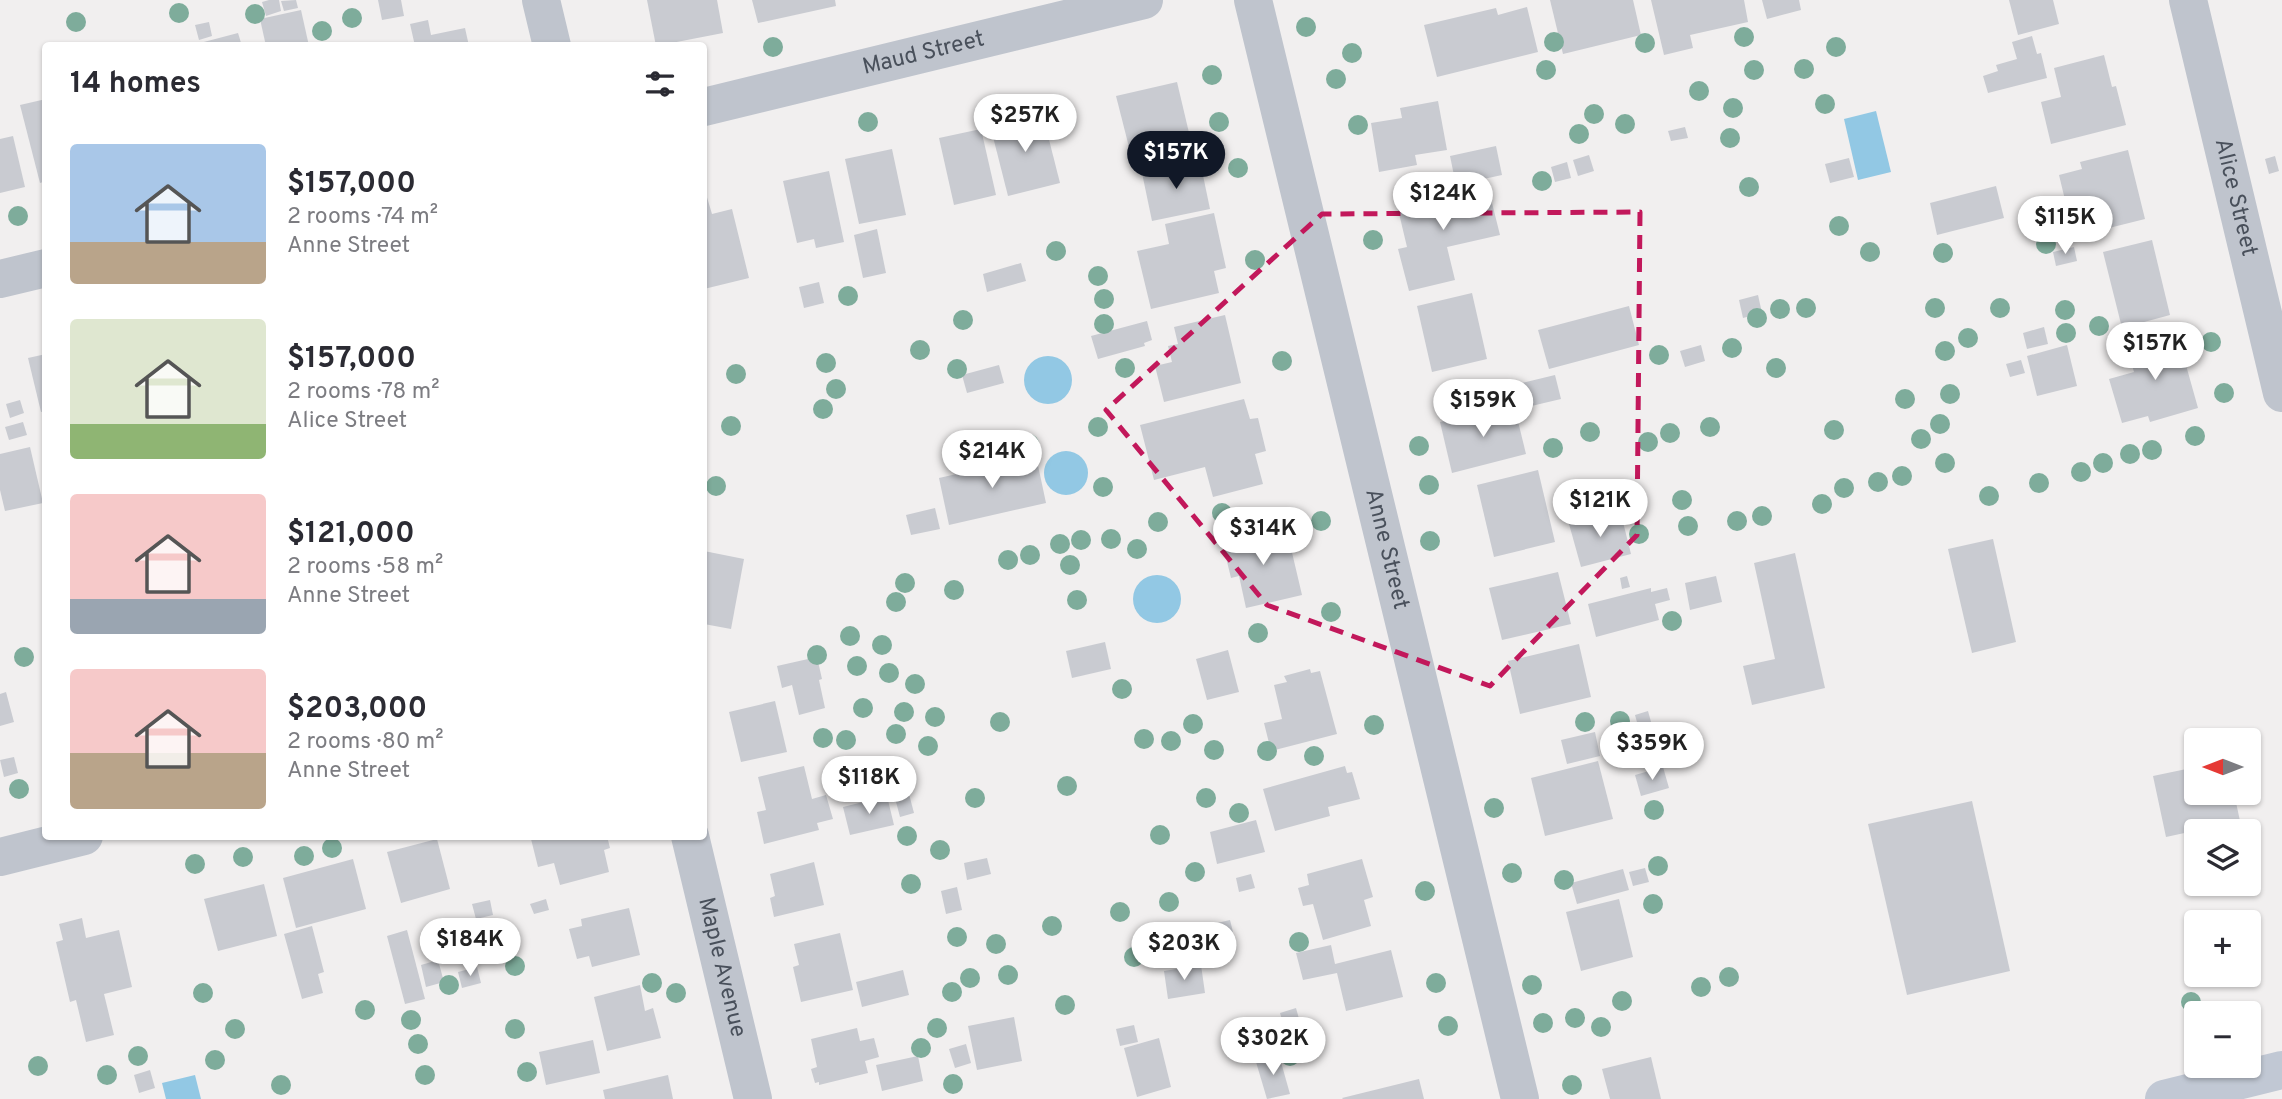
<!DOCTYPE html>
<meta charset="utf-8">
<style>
:root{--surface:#fff;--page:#f7f7f7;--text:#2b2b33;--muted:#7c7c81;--accent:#111827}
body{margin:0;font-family:Overpass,sans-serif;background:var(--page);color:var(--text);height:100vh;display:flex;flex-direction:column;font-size:26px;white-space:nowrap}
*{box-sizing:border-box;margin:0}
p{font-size:23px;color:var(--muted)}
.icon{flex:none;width:38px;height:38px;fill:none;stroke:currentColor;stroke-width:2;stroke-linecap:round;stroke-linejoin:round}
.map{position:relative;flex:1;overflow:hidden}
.sheet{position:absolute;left:42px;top:42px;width:665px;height:798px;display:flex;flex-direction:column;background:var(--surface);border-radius:7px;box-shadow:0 2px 5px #0004}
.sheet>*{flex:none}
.needle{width:46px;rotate:270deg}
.tools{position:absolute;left:2184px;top:728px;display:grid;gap:14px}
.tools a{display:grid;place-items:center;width:77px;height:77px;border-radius:7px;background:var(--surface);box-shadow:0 2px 5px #0004;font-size:35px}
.price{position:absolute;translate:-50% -60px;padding:0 16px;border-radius:24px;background:#fff;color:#222;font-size:23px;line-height:46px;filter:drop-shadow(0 2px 4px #0008)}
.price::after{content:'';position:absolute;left:50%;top:42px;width:21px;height:16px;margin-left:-10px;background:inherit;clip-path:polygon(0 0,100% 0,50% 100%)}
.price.selected{background:var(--accent);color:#fff}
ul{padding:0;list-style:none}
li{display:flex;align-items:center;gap:21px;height:175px;padding:0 28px}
li span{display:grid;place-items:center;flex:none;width:196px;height:140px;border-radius:7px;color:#555}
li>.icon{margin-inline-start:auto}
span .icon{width:84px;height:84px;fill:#fffc;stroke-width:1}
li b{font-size:30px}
h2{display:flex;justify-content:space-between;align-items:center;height:84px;padding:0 28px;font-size:30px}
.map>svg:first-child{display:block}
</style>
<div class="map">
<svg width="2282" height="1099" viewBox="0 0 2282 1099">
<rect width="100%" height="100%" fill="#f1efef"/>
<g fill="#92c8e4">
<path d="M1876 111 1891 172 1858 180 1844 119Z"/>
<circle cx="1048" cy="380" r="24"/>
<circle cx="1066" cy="473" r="22"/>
<circle cx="1157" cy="599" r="24"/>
<path d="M195 1075 201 1099H166L162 1083Z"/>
</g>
<g fill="#c9cbd1">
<path d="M269 0H279L281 11 266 16 262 2Z"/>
<path d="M296 0 298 8 284 11 281 1Z"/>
<path d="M378 0H401L404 16 382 20Z"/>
<path d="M647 0H717L723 33 656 46Z"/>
<path d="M752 0H835L836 6 758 23Z"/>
<path d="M1550 0H1633L1641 35 1563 54Z"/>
<path d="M1651 0H1744L1748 22 1690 35 1693 48 1664 55Z"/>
<path d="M1762 0H1799L1801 10 1767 19Z"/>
<path d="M2009 0H2053L2059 24 2018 35Z"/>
<path d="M1527 7 1538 52 1437 77 1424 25 1496 8 1498 15Z"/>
<path d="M301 10 309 46H266L260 19Z"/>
<path d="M428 20 431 35 465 28 469 46H415L410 24Z"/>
<path d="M209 22 212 36 199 40 195 25Z"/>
<path d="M238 33 242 46H201L200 43Z"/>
<path d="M2032 36 2037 54 2041 53 2047 78 1988 93 1983 76 1998 71 1996 65 2017 59 2012 42Z"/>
<path d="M2104 55 2112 87 2116 86 2126 125 2051 144 2041 102 2061 97 2054 68Z"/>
<path d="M1177 82 1190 137 1130 151 1116 96Z"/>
<path d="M46 99V181L40 183 20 105Z"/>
<path d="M1438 101 1447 150 1415 155 1417 165 1379 172 1371 123 1402 118 1400 108Z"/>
<path d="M1042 112 1060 183 1008 196 990 125Z"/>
<path d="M1685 127 1688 138 1671 141 1668 131Z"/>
<path d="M981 129 996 195 954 205 939 138Z"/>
<path d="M13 136 25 187 0 193V139Z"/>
<path d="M1496 146 1502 175 1456 185 1450 156Z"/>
<path d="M892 149 906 215 859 224 845 159Z"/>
<path d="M2128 150 2145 219 2097 231 2090 198 2066 204 2059 175 2082 169 2080 162Z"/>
<path d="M1589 155 1594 171 1578 176 1573 160Z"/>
<path d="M2275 156 2279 171 2269 174 2265 159Z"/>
<path d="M1849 158 1854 177 1830 183 1825 164Z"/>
<path d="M1200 161 1210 209 1152 221 1142 173Z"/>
<path d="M1567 162 1571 178 1555 182 1551 167Z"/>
<path d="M829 171 844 242 816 248 814 239 797 243 783 181Z"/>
<path d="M1487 183 1500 235 1447 247 1455 280 1409 291 1398 249 1407 247 1397 205Z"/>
<path d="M1996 186 2004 218 1937 235 1930 203Z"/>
<path d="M706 194 712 214 732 209 749 278 704 289V195Z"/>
<path d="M1214 213 1226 268 1214 271 1219 293 1151 309 1137 251 1169 244 1165 224Z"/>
<path d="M877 229 886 273 863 278 854 235Z"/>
<path d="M2152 240 2170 315 2122 328 2103 252Z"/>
<path d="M2074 247 2077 261 2056 266 2053 252Z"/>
<path d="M1021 263 1026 281 987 292 983 274Z"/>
<path d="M819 282 824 303 804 308 799 287Z"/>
<path d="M1472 293 1487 359 1432 372 1417 306Z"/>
<path d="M1758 295 1762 313 1743 318 1739 300Z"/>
<path d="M1629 306 1639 345 1549 369 1538 330Z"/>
<path d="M1225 315 1241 383 1164 402 1155 366 1172 362 1168 346 1178 344 1174 327Z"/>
<path d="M1147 321 1152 340 1144 343 1145 346 1098 359 1091 336Z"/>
<path d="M2044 327 2048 344 2027 349 2023 333Z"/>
<path d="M2177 333 2198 408 2150 422 2148 416 2122 423 2109 379 2134 372 2127 348Z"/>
<path d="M1701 345 1705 361 1685 367 1680 351Z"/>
<path d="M2067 345 2077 386 2037 396 2027 356Z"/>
<path d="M46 354V411L41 412 28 358Z"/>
<path d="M2021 360 2025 373 2010 377 2006 364Z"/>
<path d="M999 365 1004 383 967 393 962 375Z"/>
<path d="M1555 375 1561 399 1519 409 1513 385Z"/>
<path d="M1244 399 1250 419 1258 418 1266 451 1255 454 1263 484 1213 497 1205 467 1154 480 1140 425Z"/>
<path d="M20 400 24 413 10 418 6 404Z"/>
<path d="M1514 405 1526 454 1452 473 1440 422Z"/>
<path d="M23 422 27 435 9 440 5 427Z"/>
<path d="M30 447 43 503 5 511 0 490V454Z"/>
<path d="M1036 456 1046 503 949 525 939 478Z"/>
<path d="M1538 470 1555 542 1494 557 1477 485Z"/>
<path d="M935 508 940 529 911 535 906 515Z"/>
<path d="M1620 510 1631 554 1581 567 1569 524Z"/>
<path d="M1286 527 1302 595 1246 608 1239 576 1231 578 1222 541Z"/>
<path d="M1993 539 2016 642 1972 653 1948 549Z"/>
<path d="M704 551 744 559 731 629 704 624Z"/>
<path d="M1795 553 1825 688 1752 705 1743 666 1775 659 1754 563Z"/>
<path d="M1558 572 1571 624 1502 640 1489 588Z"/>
<path d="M1627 576 1630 587 1622 589 1620 578Z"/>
<path d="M1716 576 1722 602 1690 610 1685 583Z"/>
<path d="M1651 588V592L1667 588 1670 600 1655 604 1659 620 1596 637 1588 604Z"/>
<path d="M1105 642 1111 669 1072 678 1066 651Z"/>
<path d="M1579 644 1591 697 1520 714 1508 661Z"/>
<path d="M1228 650 1239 692 1207 700 1196 659Z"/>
<path d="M817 657 822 679 819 680 825 708 799 715 792 685 782 688 777 666Z"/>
<path d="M1310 669 1311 673 1320 671 1337 734 1271 751 1264 723 1282 719 1274 685 1287 682 1284 676Z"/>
<path d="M6 692 14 722 0 726V694Z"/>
<path d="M775 701 787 752 741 762 729 712Z"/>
<path d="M1648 711 1653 729 1640 733 1635 715Z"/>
<path d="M1595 732 1600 756 1567 764 1561 740Z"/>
<path d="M14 757 18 773 4 777 0 760Z"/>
<path d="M1598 761 1613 819 1545 836 1531 778Z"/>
<path d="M804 766 812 799 826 795 833 819 817 823 819 830 764 844 757 812 766 810 758 777Z"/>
<path d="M1345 766 1347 773 1352 772 1360 799 1328 807 1330 816 1275 831 1263 789Z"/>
<path d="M1663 767 1669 788 1641 796 1635 775Z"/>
<path d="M2196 767V793H2234L2240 821 2166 837 2153 776Z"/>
<path d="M909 794 914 813 900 817 895 798Z"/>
<path d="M887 796 894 825 850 835 843 807Z"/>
<path d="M1972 801 2010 971 1907 995 1868 824Z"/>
<path d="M1256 820 1265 852 1217 864 1210 832Z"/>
<path d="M540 836H607L610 848 604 850 609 872 560 885 554 863 538 867 531 839Z"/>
<path d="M437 839 450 889 401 903 387 852Z"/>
<path d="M987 858 991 874 967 880 964 863Z"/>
<path d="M353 859 366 909 296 928 283 878Z"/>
<path d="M1362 859 1373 897 1364 900 1371 926 1323 940 1313 904 1303 906 1298 888 1309 885 1307 874Z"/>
<path d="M814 862 824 905 774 917 770 898 775 896 770 874Z"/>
<path d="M1645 868 1649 882 1633 886 1629 872Z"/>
<path d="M1623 869 1629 890 1577 904 1571 883Z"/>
<path d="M1251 874 1255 888 1239 892 1236 878Z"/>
<path d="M264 884 277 936 218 951 204 899Z"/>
<path d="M957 887 962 910 946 914 941 891Z"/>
<path d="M546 899 549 910 534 914 530 904Z"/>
<path d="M1619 899 1633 957 1581 971 1566 912Z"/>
<path d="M490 900 493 915 476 919 472 904Z"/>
<path d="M629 908 640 955 592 967 589 956 577 959 569 929 582 926 581 919Z"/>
<path d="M82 918 86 938 119 930 132 987 104 994 114 1035 86 1042 76 1000 70 1002 56 942 63 940 59 924Z"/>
<path d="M1230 920 1233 932 1220 935 1217 923Z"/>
<path d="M1208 923 1212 938 1197 941 1194 927Z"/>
<path d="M312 926 324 972 318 974 323 993 302 999 284 934Z"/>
<path d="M407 930 425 999 405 1004 387 936Z"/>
<path d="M840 933 853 990 801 1002 793 967 799 965 794 944Z"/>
<path d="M1331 945 1335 964 1391 950 1403 997 1346 1011 1337 973 1303 980 1296 953Z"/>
<path d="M438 960 444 982 426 987 421 965Z"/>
<path d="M1201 965 1205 993 1168 999 1164 971Z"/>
<path d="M477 967 481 983 462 988 458 972Z"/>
<path d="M903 970 909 995 862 1007 856 982Z"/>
<path d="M640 985 645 1011 653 1008 661 1038 607 1051 594 997Z"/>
<path d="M1296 1008 1301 1026 1285 1030 1280 1013Z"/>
<path d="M1014 1017 1022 1061 977 1070 968 1026Z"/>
<path d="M1134 1025 1138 1042 1120 1046 1116 1029Z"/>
<path d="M857 1028 860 1041 874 1038 879 1057 865 1061 868 1073 819 1085V1082L815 1083 811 1069 817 1067 811 1039Z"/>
<path d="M1159 1038 1171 1087 1137 1097 1124 1048Z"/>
<path d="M593 1040 600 1073 546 1085 539 1052Z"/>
<path d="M966 1044 971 1063 955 1068 949 1049Z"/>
<path d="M1279 1055 1290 1094 1267 1099 1256 1062Z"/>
<path d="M918 1056 923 1081 882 1091 876 1065Z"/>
<path d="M1651 1057 1661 1099H1610L1602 1069Z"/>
<path d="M150 1070 155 1088 139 1093 134 1075Z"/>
<path d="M668 1075 673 1099H605L603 1090Z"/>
<path d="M1419 1079 1424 1099H1343L1342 1098Z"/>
</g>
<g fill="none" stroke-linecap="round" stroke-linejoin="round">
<g stroke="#bfc4cd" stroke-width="38">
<path d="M541 0 552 46"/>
<path id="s1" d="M1253 0 1520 1099"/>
<path id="s2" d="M704 107 1144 0"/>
<path d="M0 279 46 268"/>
<path id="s3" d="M690 836 753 1099"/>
<path d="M0 857 84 836"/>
</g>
<path stroke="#bfc4cd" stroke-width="38" id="s4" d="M2188 0 2282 393"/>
<path stroke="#c1c8d4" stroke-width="38" d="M2164 1099 2282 1070"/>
</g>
<g fill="#7eac9b">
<circle cx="179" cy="13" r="10"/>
<circle cx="255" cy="14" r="10"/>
<circle cx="352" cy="18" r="10"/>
<circle cx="76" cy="22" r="10"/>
<circle cx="1306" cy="27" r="10"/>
<circle cx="322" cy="31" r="10"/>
<circle cx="1744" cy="37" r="10"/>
<circle cx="1554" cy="42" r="10"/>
<circle cx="1645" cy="43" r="10"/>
<circle cx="773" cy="47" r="10"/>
<circle cx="1836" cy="47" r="10"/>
<circle cx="1352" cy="53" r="10"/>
<circle cx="1804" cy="69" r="10"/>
<circle cx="1546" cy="70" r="10"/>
<circle cx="1754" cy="70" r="10"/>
<circle cx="1212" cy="75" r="10"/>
<circle cx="1336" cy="79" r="10"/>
<circle cx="1699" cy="91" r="10"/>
<circle cx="1825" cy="104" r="10"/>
<circle cx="1733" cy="108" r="10"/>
<circle cx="1594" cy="114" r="10"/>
<circle cx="868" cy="122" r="10"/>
<circle cx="1219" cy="122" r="10"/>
<circle cx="1625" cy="124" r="10"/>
<circle cx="1358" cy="125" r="10"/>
<circle cx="1579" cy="134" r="10"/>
<circle cx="1730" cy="138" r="10"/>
<circle cx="1238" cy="168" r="10"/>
<circle cx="1542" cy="181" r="10"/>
<circle cx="1749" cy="187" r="10"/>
<circle cx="18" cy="216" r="10"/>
<circle cx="1839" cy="226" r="10"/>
<circle cx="2074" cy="230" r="10"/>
<circle cx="1373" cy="240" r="10"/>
<circle cx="2046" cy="244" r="10"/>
<circle cx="1056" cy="251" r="10"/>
<circle cx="1870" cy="252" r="10"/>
<circle cx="1943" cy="253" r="10"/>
<circle cx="1255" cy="260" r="10"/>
<circle cx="1098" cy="276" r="10"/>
<circle cx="848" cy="296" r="10"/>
<circle cx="1104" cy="299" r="10"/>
<circle cx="1806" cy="308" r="10"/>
<circle cx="1935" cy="308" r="10"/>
<circle cx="2000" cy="308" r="10"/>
<circle cx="1780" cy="309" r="10"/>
<circle cx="2065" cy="310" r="10"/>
<circle cx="1757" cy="318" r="10"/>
<circle cx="963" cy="320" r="10"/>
<circle cx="1104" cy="324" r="10"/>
<circle cx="2099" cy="326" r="10"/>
<circle cx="2066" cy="333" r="10"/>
<circle cx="1968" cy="338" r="10"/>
<circle cx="2211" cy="342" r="10"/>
<circle cx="1732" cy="348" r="10"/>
<circle cx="920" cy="350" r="10"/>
<circle cx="1945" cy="351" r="10"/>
<circle cx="1659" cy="355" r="10"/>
<circle cx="1282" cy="361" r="10"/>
<circle cx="826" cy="363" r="10"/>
<circle cx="1125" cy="368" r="10"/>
<circle cx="1776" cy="368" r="10"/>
<circle cx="957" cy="369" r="10"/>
<circle cx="736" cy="374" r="10"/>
<circle cx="836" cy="389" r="10"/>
<circle cx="2224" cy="393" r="10"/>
<circle cx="1950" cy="394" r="10"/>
<circle cx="1905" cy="399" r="10"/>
<circle cx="823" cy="409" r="10"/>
<circle cx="1940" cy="424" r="10"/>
<circle cx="731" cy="426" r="10"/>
<circle cx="1098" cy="427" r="10"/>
<circle cx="1710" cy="427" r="10"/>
<circle cx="1834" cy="430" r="10"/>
<circle cx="1590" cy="432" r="10"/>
<circle cx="1670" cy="433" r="10"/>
<circle cx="2195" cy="436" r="10"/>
<circle cx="1921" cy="439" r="10"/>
<circle cx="1648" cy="442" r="10"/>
<circle cx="1029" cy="444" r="10"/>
<circle cx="1419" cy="446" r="10"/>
<circle cx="1553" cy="448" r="10"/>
<circle cx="2152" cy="450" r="10"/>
<circle cx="986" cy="454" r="10"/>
<circle cx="2130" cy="454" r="10"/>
<circle cx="1945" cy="463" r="10"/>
<circle cx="2103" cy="463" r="10"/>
<circle cx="2081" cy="472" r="10"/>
<circle cx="1902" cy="476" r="10"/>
<circle cx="1878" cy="482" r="10"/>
<circle cx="2039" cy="483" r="10"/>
<circle cx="1429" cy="485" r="10"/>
<circle cx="716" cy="486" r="10"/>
<circle cx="1103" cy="487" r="10"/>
<circle cx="1844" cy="488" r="10"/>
<circle cx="1989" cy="496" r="10"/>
<circle cx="1682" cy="500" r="10"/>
<circle cx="1822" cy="504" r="10"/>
<circle cx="1222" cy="513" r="10"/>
<circle cx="1762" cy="516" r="10"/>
<circle cx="1321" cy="521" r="10"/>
<circle cx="1737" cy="521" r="10"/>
<circle cx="1158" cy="522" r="10"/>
<circle cx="1688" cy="526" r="10"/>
<circle cx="1639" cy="534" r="10"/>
<circle cx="1111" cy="539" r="10"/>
<circle cx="1081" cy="540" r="10"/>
<circle cx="1430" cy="541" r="10"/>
<circle cx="1060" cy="544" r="10"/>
<circle cx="1137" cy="549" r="10"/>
<circle cx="1030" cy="555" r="10"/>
<circle cx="1008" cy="560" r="10"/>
<circle cx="1070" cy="565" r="10"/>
<circle cx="905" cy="583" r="10"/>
<circle cx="954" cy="590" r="10"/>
<circle cx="1077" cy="600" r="10"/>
<circle cx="896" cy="602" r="10"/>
<circle cx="1331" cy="612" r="10"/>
<circle cx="1672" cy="621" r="10"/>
<circle cx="1258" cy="633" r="10"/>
<circle cx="850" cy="636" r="10"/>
<circle cx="882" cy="645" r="10"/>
<circle cx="817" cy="655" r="10"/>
<circle cx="24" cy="657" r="10"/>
<circle cx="857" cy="666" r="10"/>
<circle cx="889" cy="673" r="10"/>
<circle cx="915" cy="684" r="10"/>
<circle cx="1122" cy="689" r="10"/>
<circle cx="863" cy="708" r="10"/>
<circle cx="904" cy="712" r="10"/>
<circle cx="935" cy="717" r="10"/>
<circle cx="1620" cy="721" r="10"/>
<circle cx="1000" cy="722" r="10"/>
<circle cx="1585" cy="722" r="10"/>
<circle cx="1193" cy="724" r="10"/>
<circle cx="1374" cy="725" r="10"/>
<circle cx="896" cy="734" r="10"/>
<circle cx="823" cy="738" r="10"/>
<circle cx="1144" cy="739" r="10"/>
<circle cx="846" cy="740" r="10"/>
<circle cx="1171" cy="741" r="10"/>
<circle cx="928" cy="746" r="10"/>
<circle cx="1214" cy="750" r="10"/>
<circle cx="1267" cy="751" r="10"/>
<circle cx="1314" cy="756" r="10"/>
<circle cx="1067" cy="786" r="10"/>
<circle cx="19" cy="789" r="10"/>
<circle cx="975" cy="798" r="10"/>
<circle cx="1206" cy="798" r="10"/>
<circle cx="1494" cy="808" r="10"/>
<circle cx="1654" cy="810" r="10"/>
<circle cx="1239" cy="813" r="10"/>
<circle cx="1160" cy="835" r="10"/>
<circle cx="907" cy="836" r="10"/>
<circle cx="332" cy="848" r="10"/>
<circle cx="940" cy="850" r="10"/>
<circle cx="304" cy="856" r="10"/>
<circle cx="243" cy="857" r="10"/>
<circle cx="195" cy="864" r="10"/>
<circle cx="1658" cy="866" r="10"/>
<circle cx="1195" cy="872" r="10"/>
<circle cx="1512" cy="873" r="10"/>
<circle cx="1564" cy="880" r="10"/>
<circle cx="911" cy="884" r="10"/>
<circle cx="1425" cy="891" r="10"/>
<circle cx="1169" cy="902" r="10"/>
<circle cx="1653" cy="904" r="10"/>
<circle cx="1120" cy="912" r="10"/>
<circle cx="1052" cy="926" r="10"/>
<circle cx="957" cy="937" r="10"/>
<circle cx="486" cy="938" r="10"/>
<circle cx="1299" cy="942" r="10"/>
<circle cx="996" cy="944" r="10"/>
<circle cx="1134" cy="957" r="10"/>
<circle cx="515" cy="966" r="10"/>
<circle cx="1008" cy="975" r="10"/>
<circle cx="1729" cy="977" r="10"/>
<circle cx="970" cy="978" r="10"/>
<circle cx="652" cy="983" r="10"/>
<circle cx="1436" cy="983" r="10"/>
<circle cx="449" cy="985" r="10"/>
<circle cx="1532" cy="985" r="10"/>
<circle cx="1701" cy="987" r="10"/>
<circle cx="952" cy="992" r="10"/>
<circle cx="203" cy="993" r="10"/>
<circle cx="676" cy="993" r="10"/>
<circle cx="1622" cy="1001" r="10"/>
<circle cx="2191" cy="1002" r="10"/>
<circle cx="1065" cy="1005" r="10"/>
<circle cx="365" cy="1010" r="10"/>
<circle cx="1575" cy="1018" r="10"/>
<circle cx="411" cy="1020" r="10"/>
<circle cx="1543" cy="1023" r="10"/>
<circle cx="1448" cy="1026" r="10"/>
<circle cx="1601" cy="1027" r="10"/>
<circle cx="937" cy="1028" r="10"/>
<circle cx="235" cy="1029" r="10"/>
<circle cx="515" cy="1029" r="10"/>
<circle cx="418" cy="1044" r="10"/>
<circle cx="921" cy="1048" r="10"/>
<circle cx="138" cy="1056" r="10"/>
<circle cx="1290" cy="1056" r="10"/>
<circle cx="215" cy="1060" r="10"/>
<circle cx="38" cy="1066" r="10"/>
<circle cx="527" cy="1072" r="10"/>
<circle cx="107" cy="1075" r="10"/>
<circle cx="425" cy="1075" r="10"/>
<circle cx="953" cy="1084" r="10"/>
<circle cx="281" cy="1085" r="10"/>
<circle cx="1572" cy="1085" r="10"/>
</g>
<path fill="none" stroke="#c2185b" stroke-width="5" stroke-dasharray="14 9" stroke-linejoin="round" d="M1640 212 1637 535 1490 686 1267 605 1106 410 1322 214Z"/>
<g text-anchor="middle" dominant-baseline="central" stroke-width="5" stroke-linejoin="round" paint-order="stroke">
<g font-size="23" fill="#49505b" stroke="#fff">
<text stroke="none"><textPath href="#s2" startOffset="226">Maud Street</textPath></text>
<text stroke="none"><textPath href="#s4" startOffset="203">Alice Street</textPath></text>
<text stroke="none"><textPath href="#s1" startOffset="565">Anne Street</textPath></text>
<text stroke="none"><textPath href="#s3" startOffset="135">Maple Avenue</textPath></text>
</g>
</g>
</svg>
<div class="tools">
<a><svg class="needle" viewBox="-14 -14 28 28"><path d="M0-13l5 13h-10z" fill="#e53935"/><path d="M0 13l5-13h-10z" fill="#7c7c81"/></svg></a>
<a><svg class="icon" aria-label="layers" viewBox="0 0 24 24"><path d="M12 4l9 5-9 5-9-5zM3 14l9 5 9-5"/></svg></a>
<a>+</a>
<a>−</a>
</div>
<b class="price" style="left:1025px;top:154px">$257K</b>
<b class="price selected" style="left:1176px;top:191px">$157K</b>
<b class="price" style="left:1443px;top:232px">$124K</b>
<b class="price" style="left:2065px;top:256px">$115K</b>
<b class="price" style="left:2155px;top:382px">$157K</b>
<b class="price" style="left:1483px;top:439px">$159K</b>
<b class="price" style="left:992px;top:490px">$214K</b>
<b class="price" style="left:1600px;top:539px">$121K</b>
<b class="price" style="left:1263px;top:567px">$314K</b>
<b class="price" style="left:1652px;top:782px">$359K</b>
<b class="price" style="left:869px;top:816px">$118K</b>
<b class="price" style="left:470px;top:978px">$184K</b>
<b class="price" style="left:1184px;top:982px">$203K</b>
<b class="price" style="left:1273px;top:1077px">$302K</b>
<section class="sheet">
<h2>14 homes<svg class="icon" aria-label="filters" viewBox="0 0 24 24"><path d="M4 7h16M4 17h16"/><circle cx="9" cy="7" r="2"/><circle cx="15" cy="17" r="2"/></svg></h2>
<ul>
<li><span style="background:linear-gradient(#a9c7e8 70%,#b9a48a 0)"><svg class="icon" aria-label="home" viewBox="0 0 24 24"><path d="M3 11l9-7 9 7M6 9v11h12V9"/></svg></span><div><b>$157,000</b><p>2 rooms · 74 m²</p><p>Anne Street</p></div></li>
<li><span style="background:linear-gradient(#dfe7d0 75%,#8fb573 0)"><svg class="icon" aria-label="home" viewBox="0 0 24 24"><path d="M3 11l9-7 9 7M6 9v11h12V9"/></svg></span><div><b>$157,000</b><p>2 rooms · 78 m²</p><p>Alice Street</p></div></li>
<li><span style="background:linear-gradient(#f6c9c9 75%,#9aa5b1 0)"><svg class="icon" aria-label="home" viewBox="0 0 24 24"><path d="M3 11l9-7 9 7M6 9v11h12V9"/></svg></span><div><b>$121,000</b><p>2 rooms · 58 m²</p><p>Anne Street</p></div></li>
<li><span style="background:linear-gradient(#f6c9c9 60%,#b9a48a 0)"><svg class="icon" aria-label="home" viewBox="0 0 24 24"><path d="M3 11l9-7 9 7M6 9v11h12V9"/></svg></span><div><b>$203,000</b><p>2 rooms · 80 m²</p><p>Anne Street</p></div></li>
</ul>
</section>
</div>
